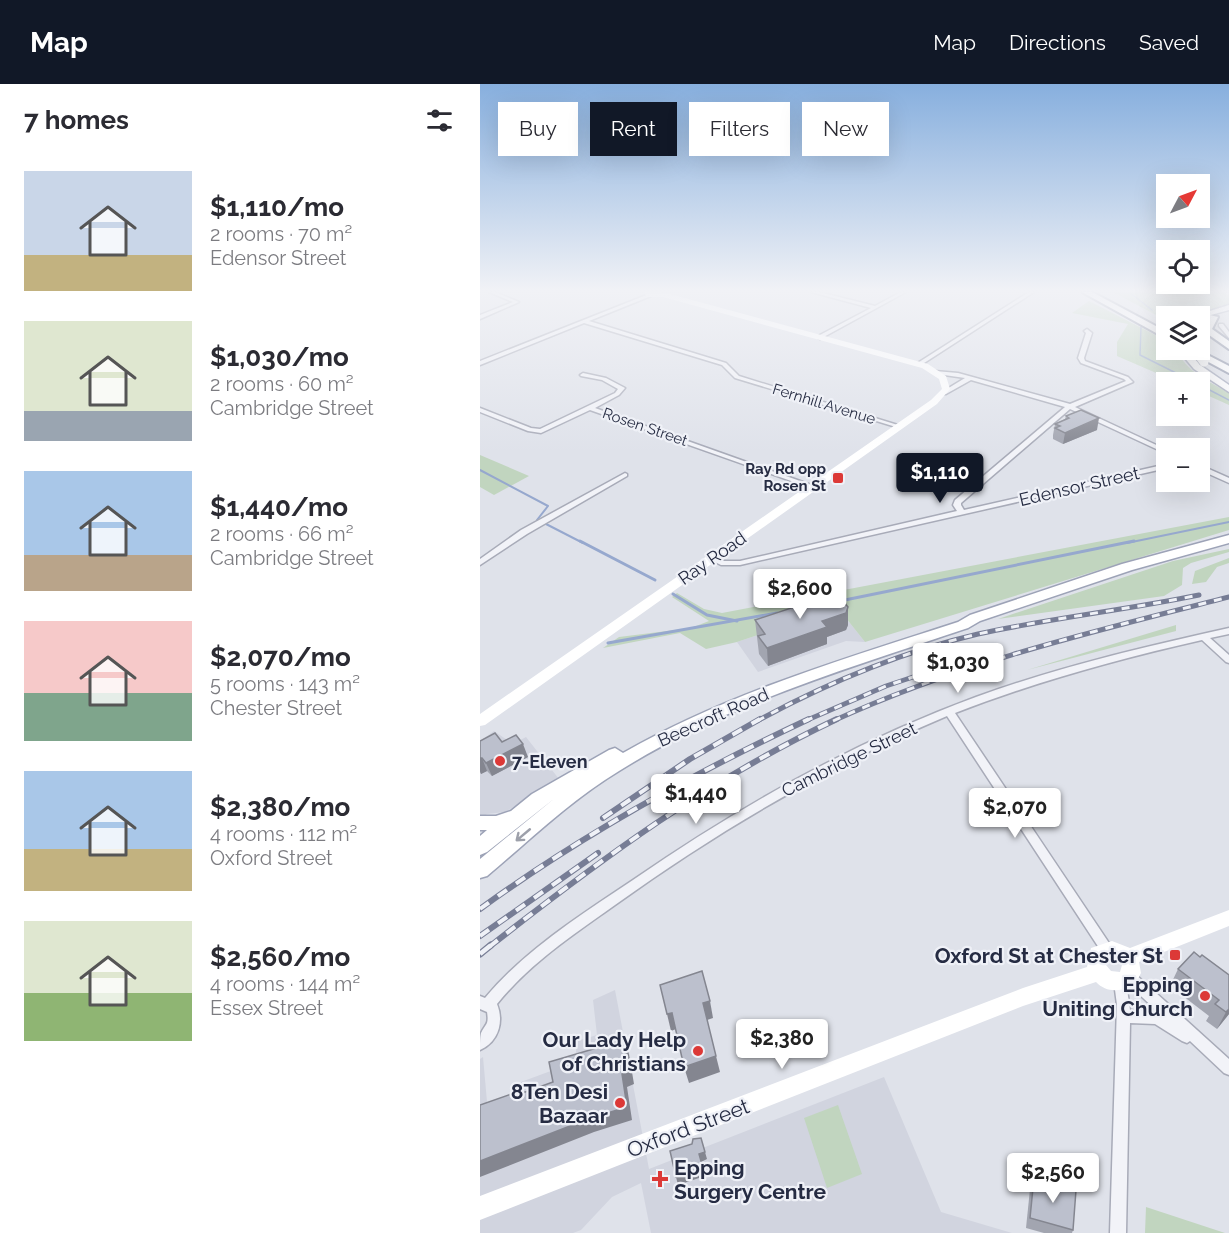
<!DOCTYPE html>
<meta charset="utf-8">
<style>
:root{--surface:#fff;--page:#f2f2f3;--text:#2b2b33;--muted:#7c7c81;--accent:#111827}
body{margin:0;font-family:Raleway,sans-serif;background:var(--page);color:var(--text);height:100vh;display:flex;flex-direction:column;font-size:22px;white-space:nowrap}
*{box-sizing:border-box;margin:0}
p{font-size:20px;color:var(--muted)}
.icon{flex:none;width:33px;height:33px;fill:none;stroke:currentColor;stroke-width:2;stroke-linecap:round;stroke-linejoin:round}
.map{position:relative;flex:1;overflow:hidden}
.drawer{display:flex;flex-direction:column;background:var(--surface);width:480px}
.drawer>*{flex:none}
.hud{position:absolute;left:18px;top:18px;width:570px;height:54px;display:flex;gap:12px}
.needle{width:39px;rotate:49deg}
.controls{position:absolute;left:676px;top:90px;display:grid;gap:12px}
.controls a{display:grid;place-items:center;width:54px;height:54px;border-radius:0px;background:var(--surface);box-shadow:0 6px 24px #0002;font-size:30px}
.price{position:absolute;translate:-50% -51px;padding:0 14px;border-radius:6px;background:#fff;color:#222;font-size:20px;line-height:39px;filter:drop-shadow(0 2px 3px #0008)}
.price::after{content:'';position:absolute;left:50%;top:36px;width:18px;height:14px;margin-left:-9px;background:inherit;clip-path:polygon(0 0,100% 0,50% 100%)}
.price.current{background:var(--accent);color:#fff}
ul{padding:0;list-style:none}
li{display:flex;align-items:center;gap:18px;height:150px;padding:0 24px}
li span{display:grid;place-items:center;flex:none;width:168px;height:120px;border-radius:0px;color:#555}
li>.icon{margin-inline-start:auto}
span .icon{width:72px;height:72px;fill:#fffc;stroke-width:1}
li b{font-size:26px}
h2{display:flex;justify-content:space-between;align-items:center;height:72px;padding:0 24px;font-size:26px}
.pill{padding:0 21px;border-radius:0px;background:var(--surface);box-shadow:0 6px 24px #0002;font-size:21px;line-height:54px}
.pill.current{background:var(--accent);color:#fff}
header{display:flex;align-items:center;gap:36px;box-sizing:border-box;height:84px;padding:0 30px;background:var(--accent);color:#fff}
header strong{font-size:28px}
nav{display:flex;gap:33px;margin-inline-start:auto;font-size:21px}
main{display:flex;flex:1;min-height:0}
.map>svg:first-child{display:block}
</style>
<header>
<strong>Map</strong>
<nav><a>Map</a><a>Directions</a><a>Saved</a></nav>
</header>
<main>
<section class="drawer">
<h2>7 homes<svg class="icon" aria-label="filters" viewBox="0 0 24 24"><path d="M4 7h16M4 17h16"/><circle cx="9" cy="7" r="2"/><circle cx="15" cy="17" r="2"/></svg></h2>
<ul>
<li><span style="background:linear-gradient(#c9d6e8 70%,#c2b280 0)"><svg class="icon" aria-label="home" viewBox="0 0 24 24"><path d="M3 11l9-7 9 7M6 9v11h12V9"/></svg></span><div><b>$1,110/mo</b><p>2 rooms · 70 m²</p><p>Edensor Street</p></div></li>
<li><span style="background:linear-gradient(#dfe7d0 75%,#9aa5b1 0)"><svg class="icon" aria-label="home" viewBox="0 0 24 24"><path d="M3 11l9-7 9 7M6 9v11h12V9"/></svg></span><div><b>$1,030/mo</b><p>2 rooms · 60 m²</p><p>Cambridge Street</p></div></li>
<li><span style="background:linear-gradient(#a9c7e8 70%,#b9a48a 0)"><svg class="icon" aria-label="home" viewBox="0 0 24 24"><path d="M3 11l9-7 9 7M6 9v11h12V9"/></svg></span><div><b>$1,440/mo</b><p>2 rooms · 66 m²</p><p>Cambridge Street</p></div></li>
<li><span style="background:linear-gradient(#f6c9c9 60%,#7fa58c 0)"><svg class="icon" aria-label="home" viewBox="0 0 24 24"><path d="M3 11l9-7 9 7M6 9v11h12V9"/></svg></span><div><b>$2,070/mo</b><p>5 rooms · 143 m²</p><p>Chester Street</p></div></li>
<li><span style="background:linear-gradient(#a9c7e8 65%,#c2b280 0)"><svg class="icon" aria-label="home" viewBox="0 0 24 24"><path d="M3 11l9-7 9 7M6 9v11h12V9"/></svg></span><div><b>$2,380/mo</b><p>4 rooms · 112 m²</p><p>Oxford Street</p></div></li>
<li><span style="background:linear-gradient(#dfe7d0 60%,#8fb573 0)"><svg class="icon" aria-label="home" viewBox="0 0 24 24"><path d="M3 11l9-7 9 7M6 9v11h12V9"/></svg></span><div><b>$2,560/mo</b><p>4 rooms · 144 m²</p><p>Essex Street</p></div></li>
</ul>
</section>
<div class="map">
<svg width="749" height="1149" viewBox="0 0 749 1149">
<rect width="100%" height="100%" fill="#dfe2ea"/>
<g fill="#d1d4df">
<path d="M358 524 385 558 366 557 278 588 257 558Z"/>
<path d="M14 647 33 660 46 653 79 695 25 728 7 730 0 735V657Z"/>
<path d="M135 906 169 1085 404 993 461 1128 532 1149H171L161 1099 132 1113 101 1146 93 1149H0V975L3 973 8 1029 36 1017 41 998 95 978 97 957 117 951 113 916Z"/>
</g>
<g fill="#c1d5bf">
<path d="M633 208H745L749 212V220L710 232H687V237Z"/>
<path d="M609 217 687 257V266H697C705 287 730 298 749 309V321L720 308V298H697L637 272V258L648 240 592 229Z"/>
<path d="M0 371 49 392 14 411 0 403Z"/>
<path d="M749 433V446L385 558 358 524 257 558 226 565 200 549 123 564 139 553 211 544 229 537 192 513 197 509 224 525 242 529Z"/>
<path d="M749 465V468L711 479 703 484 702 501 684 512 518 535 693 477Z"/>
<path d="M749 474V479L737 483 726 498 712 500 715 487Z"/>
<path d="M696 541V547L547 586Z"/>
<path d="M358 1021 382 1090 347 1104 324 1034Z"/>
<path d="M666 1123 745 1149H665Z"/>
</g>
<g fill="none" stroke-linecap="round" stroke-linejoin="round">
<g stroke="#96a8ce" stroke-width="1.5">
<path d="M649 208 672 226"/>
<path d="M661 243 660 271 714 298"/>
<path d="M720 301 749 316"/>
</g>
<g stroke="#96a8ce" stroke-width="2">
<path d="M0 386 68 422 57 436"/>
<path d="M66 440 103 459"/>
<path d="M647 459 749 438"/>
</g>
<g stroke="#96a8ce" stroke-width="3">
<path d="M100 457 175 496"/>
<path d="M193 510 227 531 257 537"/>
<path d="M360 517 654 457"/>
<path d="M128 559 297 529"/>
</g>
<defs>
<g id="street">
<path d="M9 208H15L39 218 0 235V231L33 218Z"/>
<path d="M331 208H339L395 222 421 208H426L340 255 338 254V252L391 224Z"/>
<path d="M549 208H554L441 281 436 280Z"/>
<path d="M169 210 171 211V212L109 237 246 279 259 292 421 342 416 343 255 294 242 281 104 239 0 281V277Z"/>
<path d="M739 240H743L749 248V254L739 242Z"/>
<path d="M607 245 612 249 604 274 605 277 648 293 653 298 595 323 687 366V370L590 325 481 419V421L484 426 687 380V384L260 481H241L227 474 231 472 242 477H260L477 427 473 421 475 416 585 323 491 296 466 310H462V308L485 294 457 290 454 288 455 287 478 289 590 320 646 297 644 295 601 279 598 274 606 249 604 247Z"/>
<path d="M103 289 126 294 145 304 139 311 115 324 337 403 333 405 331 404 110 326 61 349 48 347 0 328V324L51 344 60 345 135 309 138 305 122 296 101 292 100 291Z"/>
<path d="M720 381 749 394V399L720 386Z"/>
<path d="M145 389 147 390V392L47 450 0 481V475L41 446Z"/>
<path d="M749 544V550L730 554 749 571V579L746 578 722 556C638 575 555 598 475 629L631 862 633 866 631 870 627 872 623 870 467 632C349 682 239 746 135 821 93 851 50 879 17 920 24 937 19 958 0 966 0 960 0 953 1 949 6 939 9 941 7 928L0 925V912L5 914C46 865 101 831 153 796 260 722 374 658 496 613 578 583 664 563 749 544Z"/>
<path d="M650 887 654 889 749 975V991L744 989 710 957 707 959 702 957 675 940 650 939 646 1149H630L637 921 634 898 635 894 640 892 644 894 646 889ZM646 898 679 929 650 926Z"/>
</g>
<g id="primary">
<path d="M749 221V226L720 234 714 232Z"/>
<path d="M698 266H707L720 281 749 301V308L714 285Z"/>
<path d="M749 451V459L652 486 500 537 488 544C369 584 246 620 139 687 91 716 50 756 7 792L0 794V775L75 714 7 768 0 771V752L7 746H0V732H16L31 727 52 710 129 666 135 664 143 669C248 609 364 575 478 538L490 531 642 480Z"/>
</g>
<g id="highway">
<path d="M602 208H612L687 248V255Z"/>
<path d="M730 231 738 233 732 245 749 257V265L722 246Z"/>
<path d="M706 266H718L749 282V289Z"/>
</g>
</defs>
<use href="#street" stroke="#a8abb8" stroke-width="3"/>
<use href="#primary" stroke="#9da3b7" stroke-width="3"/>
<use href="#highway" stroke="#858ca2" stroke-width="4"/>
<use href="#street" fill="#f2f3f8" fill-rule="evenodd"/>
<g fill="#fff" fill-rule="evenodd">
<path d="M165 208 186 209 448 280 466 292 470 305 457 320 5 641 0 642V630L451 316 462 305 459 295 442 284 183 213H166Z"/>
<path d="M749 826V842L659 878 661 889C654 906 630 913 616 898L543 922 0 1136V1112L543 904 607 883 611 864 632 857 650 864ZM632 873 642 881 640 888 631 887 626 881 627 875Z"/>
</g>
<use href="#primary" fill="#fff" fill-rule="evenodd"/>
<use href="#highway" fill="#fff" fill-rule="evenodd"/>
<defs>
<g id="rail-far2">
<path d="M277 637C347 599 421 568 498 550 571 534 646 526 719 511"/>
<path d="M325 637 406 602 514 566"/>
<path d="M353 637C479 579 615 547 749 513"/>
</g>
<g id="rail-far1">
<path d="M123 734 210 675 280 635"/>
<path d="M0 825C103 750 214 689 329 635"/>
<path d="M0 852 118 769"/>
<path d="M9 863C121 775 228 696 357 635"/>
</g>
<path id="rail" d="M0 870 11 861"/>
</defs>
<use href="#rail-far2" stroke="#777d95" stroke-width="5"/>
<use href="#rail-far1" stroke="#777d95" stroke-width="6"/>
<use href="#rail" stroke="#777d95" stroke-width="7"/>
<use href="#rail-far2" stroke="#eff1f7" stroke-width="3" stroke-dasharray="8" stroke-linecap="butt"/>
<use href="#rail-far1" stroke="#eff1f7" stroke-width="4" stroke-dasharray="11" stroke-linecap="butt"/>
<use href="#rail" stroke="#eff1f7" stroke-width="4.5" stroke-dasharray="14" stroke-linecap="butt"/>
<defs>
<path id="primary-bridge" d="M715 266 724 278"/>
</defs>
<use href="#primary-bridge" stroke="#9da3b7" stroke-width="10" stroke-linecap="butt"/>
<use href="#primary-bridge" stroke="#fff" stroke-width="9"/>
</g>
<g fill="#a2a5b0">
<path d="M586 332 617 346 583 360 573 355V351L575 340 585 335Z"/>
<path d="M368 523V541L366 546 347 553V560L288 582 279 570 275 536Z"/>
<path d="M0 657 22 658 48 673 12 692 7 687 1 690 0 688Z"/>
<path d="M714 868 749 930 737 945 726 937 729 932 690 902 698 885Z"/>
<path d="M554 1094 593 1146 592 1149H564L546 1144 550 1105Z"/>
</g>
<g fill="#848690">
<path d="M619 334 617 346 583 360 585 349Z"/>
<path d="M368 523V541L366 546 347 553V560L288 582 287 564Z"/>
<path d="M43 660 48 673 12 692 6 679Z"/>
<path d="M0 674H2L7 687 1 690 0 687Z"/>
<path d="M230 917 233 934 227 936 223 919Z"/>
<path d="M749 925V930L737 945 746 928Z"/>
<path d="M192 929 196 945 191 947 187 930Z"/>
<path d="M144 956 149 970 154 1000 147 1003 152 1036 114 1048 0 1093V1077L108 1035 142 990Z"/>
<path d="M236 972 240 988 209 999 204 983Z"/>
<path d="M221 1054 227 1075 221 1078 225 1092 198 1101 196 1093 219 1070Z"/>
</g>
<g fill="#bcc0cd" stroke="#848690" stroke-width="1.5">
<path d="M601 326 619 334 585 349 575 344 580 342 575 340 589 334 586 332Z"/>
<path d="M356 509 368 523 366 529 342 537 347 543 287 564 278 552 285 550 275 536Z"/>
<path d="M15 649 22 658 36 651 43 660 6 679 2 674H0V657Z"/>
<path d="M714 868 720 873 722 871 749 891V925L746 928 735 920 739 916 698 885Z"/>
<path d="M222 887 230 917 223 919 236 972 204 983 192 929 187 930 180 901Z"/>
<path d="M144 956 149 987 142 990 147 1023 108 1035 0 1077V1021L37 1008V1011L73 998 69 978Z"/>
<path d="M221 1054 225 1068 219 1070 223 1084 196 1093 190 1067 212 1060 213 1055Z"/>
<path d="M554 1094 596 1106 593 1146 550 1134Z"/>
</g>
<defs><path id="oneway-shaft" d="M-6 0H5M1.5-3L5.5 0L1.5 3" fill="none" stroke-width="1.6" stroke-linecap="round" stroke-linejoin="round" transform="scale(1.5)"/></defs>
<use stroke="#9da0aa" href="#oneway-shaft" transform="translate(43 751) rotate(140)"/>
<linearGradient id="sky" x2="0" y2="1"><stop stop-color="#87afde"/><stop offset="0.56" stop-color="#f1f2f6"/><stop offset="1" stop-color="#f1f2f6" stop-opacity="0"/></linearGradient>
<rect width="749" height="369" fill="url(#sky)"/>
<g fill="#dc3937" stroke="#eff1f7" stroke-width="2">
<rect x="352" y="388" width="12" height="12" rx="3"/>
<circle cx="20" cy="677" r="6"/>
<rect x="689" y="865" width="12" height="12" rx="3"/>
<circle cx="725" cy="912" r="6"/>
<circle cx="218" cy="967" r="6"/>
<circle cx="140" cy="1019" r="6"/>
<path d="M177 1086h6v6h6v6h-6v6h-6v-6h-6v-6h6z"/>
</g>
<g text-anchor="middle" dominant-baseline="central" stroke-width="4.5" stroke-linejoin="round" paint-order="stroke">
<g font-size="15" fill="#262c43" stroke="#eff1f7">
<text transform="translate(344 320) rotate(17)">Fernhill Avenue</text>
<text transform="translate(165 343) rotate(19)">Rosen Street</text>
</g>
<g font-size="15" font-weight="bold" fill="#262c43" stroke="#eff1f7" text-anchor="end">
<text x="346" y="385">Ray Rd opp<tspan x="346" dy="17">Rosen St</tspan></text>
</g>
<g font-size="18" fill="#262c43" stroke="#eff1f7">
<text transform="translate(599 402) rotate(-13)">Edensor Street</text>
<text transform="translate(232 474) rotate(-35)">Ray Road</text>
<text transform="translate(233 633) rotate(-24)">Beecroft Road</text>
<text transform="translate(369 675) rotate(-26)">Cambridge Street</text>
</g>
<g font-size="18" font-weight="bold" fill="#262c43" stroke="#eff1f7" text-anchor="start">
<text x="32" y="677">7-Eleven</text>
</g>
<g font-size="21" font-weight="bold" fill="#262c43" stroke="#eff1f7" text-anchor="end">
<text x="683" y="871">Oxford St at Chester St</text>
<text x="713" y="900">Epping<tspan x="713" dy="24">Uniting Church</tspan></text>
<text x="206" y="955">Our Lady Help<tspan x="206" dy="24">of Christians</tspan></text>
<text x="128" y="1007">8Ten Desi<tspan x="128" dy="24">Bazaar</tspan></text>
<text x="194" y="1083" text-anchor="start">Epping<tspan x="194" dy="24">Surgery Centre</tspan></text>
</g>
<g font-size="21" fill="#262c43" stroke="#eff1f7">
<text transform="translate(208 1044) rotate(-21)">Oxford Street</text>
</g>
</g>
</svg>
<div class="controls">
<a><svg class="needle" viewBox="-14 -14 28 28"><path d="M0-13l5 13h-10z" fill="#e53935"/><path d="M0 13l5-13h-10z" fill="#7c7c81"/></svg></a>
<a><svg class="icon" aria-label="locate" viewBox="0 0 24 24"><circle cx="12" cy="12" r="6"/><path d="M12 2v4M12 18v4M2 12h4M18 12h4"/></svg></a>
<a><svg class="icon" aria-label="layers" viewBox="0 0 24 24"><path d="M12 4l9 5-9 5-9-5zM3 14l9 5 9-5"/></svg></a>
<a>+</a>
<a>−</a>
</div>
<b class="price current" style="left:460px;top:420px">$1,110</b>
<b class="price" style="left:320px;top:536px">$2,600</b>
<b class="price" style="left:478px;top:610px">$1,030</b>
<b class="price" style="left:216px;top:741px">$1,440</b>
<b class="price" style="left:535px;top:755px">$2,070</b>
<b class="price" style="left:302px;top:986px">$2,380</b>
<b class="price" style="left:573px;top:1120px">$2,560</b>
<div class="hud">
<a class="pill">Buy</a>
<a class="pill current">Rent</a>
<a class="pill">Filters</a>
<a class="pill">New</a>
</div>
</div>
</main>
